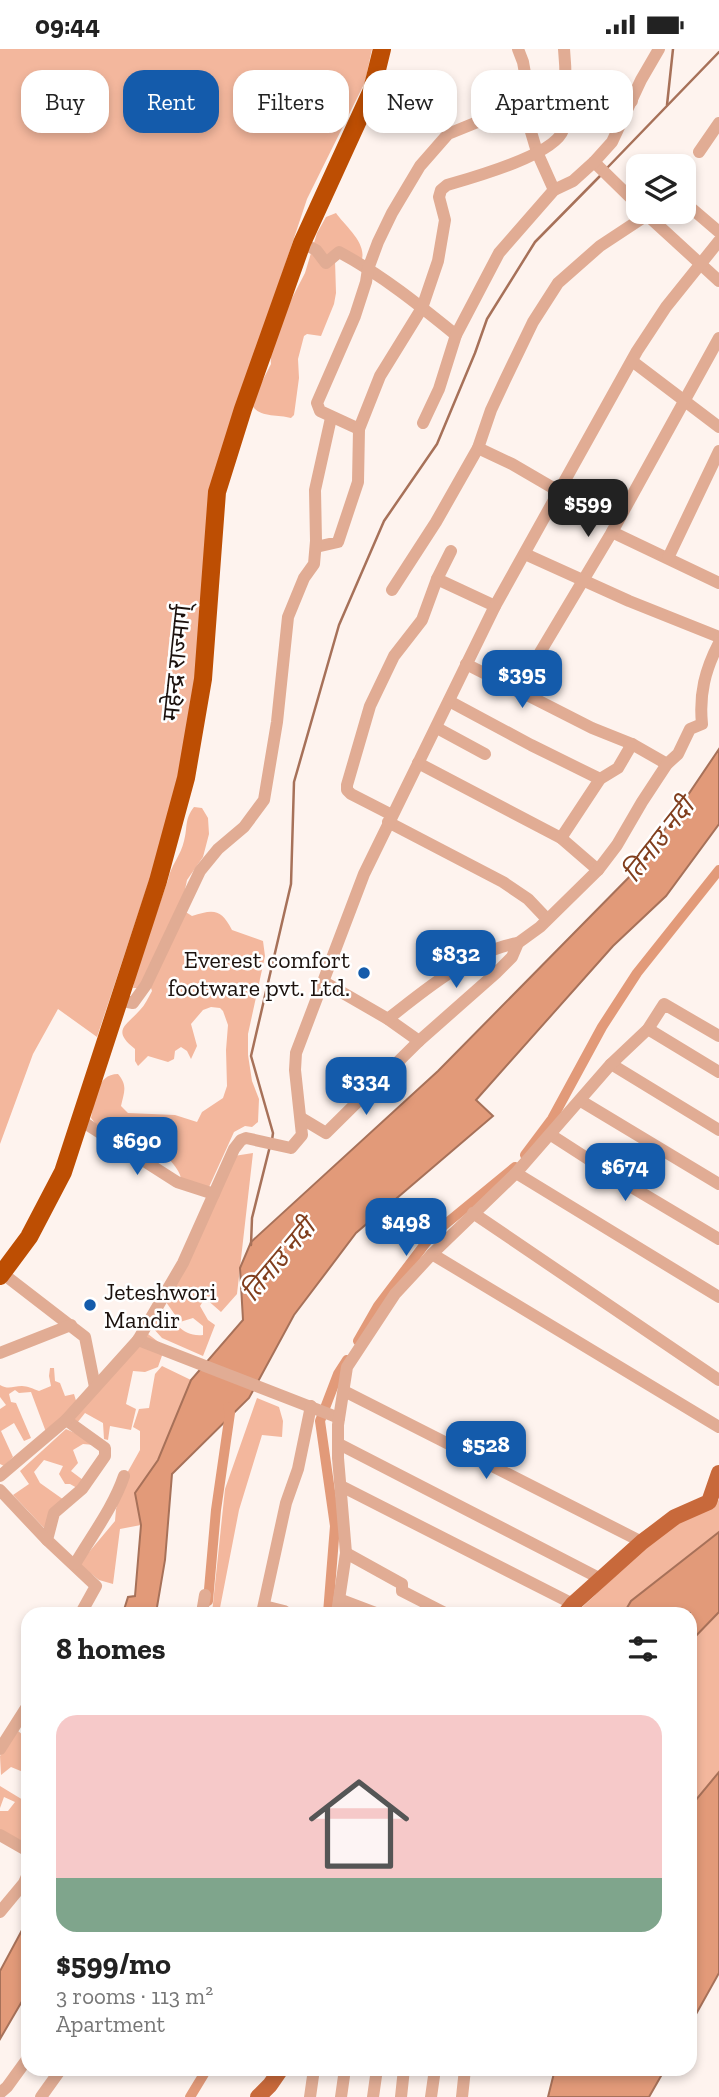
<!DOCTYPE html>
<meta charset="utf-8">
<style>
:root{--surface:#fff;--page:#f6f6f6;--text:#222;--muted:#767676;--accent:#145bab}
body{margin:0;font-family:"Zilla Slab","Noto Sans Devanagari",serif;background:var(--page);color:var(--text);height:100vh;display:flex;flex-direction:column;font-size:26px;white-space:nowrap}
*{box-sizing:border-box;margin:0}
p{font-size:23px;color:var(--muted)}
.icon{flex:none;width:38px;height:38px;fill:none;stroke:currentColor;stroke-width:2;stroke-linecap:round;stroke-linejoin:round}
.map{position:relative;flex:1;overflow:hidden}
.details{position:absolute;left:21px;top:1558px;width:676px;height:469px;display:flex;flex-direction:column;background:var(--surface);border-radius:21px;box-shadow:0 4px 10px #0003}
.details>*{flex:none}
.banner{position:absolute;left:21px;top:21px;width:677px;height:63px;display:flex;gap:14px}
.fabs{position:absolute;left:626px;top:105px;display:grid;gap:14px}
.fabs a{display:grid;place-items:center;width:70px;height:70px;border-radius:14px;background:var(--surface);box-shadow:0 4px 10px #0003;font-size:35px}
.price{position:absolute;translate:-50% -60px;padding:0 16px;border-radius:14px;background:var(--accent);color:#fff;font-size:23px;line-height:46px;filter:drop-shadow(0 2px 4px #0008)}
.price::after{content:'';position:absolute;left:50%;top:42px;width:21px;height:16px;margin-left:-10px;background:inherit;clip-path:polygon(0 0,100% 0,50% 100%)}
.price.current{background:#222;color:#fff}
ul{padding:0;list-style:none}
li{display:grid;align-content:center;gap:14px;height:371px;padding:0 35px}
li span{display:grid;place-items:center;height:217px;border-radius:21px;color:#555}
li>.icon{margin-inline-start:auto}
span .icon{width:126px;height:126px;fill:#fffc;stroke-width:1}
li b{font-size:30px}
h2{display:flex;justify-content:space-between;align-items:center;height:84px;padding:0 35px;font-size:30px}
.chip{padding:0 24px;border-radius:21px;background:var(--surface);box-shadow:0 4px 10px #0003;font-size:24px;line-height:63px}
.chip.current{background:var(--accent);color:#fff}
.status{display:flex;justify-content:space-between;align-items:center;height:49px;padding:0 35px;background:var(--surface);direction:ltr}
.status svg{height:19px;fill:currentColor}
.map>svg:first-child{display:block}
</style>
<div class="status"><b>09:44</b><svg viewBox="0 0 49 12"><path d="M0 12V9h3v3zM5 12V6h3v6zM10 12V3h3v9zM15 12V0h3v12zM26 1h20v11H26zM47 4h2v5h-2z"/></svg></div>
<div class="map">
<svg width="719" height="2048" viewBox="0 0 719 2048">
<rect width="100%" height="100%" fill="#fef3ee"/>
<g fill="#f3b79d">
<path d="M0 0H372L365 33 307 150 231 378 193 657 174 757 97 988 58 960 33 1005 0 1095Z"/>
<path d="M336 164C345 177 366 193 362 210L344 204 335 211 336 244 334 255 321 287 307 285 304 287 298 310 299 329 294 366 291 369C277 365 257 369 251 354L271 315 270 300 290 253 305 224 317 184 326 168Z"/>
<path d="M194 758 202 759 208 769 209 785 203 808 187 831 181 860 192 867C214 860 221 860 232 881L263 892 265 907 248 985V1006L252 1032 259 1050 258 1073 252 1078 245 1077 234 1083 209 1138 181 1129C179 1120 169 1109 161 1103 157 1100 151 1100 146 1097 143 1095 142 1091 138 1089 134 1086 127 1087 122 1088 108 1090 99 1079 91 1069 95 1052 96 1025 118 1025 128 1037 124 1043 121 1057L128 1064 175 1066 197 1073 202 1063 223 1049 227 1037 226 1001 228 976 223 962 220 959 211 958 203 961 191 975 197 997 191 1010 187 1002 181 998 175 1002 174 1010 168 1013 148 1007 138 1017 135 1012V1000C111 981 126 977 140 961 145 956 148 949 152 942L151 939H133L137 919 168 831C171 816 181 806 184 792 188 778 184 771 194 758Z"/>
<path d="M253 1104 237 1245 221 1263 205 1249 200 1257 208 1271 215 1276 203 1307 162 1289 152 1278 162 1259C175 1273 182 1288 203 1286V1277L193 1269 180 1273 166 1253 234 1107Z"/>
<path d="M148 1285 165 1298 158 1318 145 1323 133 1322 126 1355 136 1360 131 1381 110 1377 108 1391 104 1390 103 1374 85 1364 77 1374 73 1369Z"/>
<path d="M162 1317 191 1331 158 1411 135 1444 141 1476 120 1480 113 1535 99 1531 79 1515 115 1472 116 1460 126 1426 140 1401V1382L133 1378 139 1360 149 1359 155 1325Z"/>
<path d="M50 1319H54L55 1332 60 1334 65 1347 74 1345 77 1355 46 1383 31 1343 19 1344 15 1341 9 1345 11 1353 16 1354 31 1389 24 1392 14 1374 1 1382 13 1408 4 1417 0 1415V1360L6 1356 0 1348V1336C9 1341 13 1337 22 1337 27 1337 34 1340 39 1342L51 1337 49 1327Z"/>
<path d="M257 1349 279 1358 283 1372 282 1388 262 1386 239 1461 219 1564H212L225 1440Z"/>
<path d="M66 1380 86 1389 94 1396 83 1395 73 1401 78 1414 71 1422 83 1431 77 1439 70 1435H65L59 1425 63 1417 44 1411 34 1423 40 1434 64 1451 46 1481 13 1446 29 1435 20 1422Z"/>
<path d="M719 1451V1483L631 1552 624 1564H576L666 1479Z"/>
<path d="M719 1563V1723L690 1758V1593Z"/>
<path d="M18 1682 28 1690V1725L11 1718 1 1726 0 1707Z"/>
<path d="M0 1737 28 1754V1794L0 1783V1762H8L15 1753 4 1748 0 1759Z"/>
</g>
<g fill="#e29a79" stroke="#a77159" stroke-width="2">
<path d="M719 700V775L666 847 613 897 476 1051 493 1067 356 1184 294 1266 249 1349 172 1425 165 1511 156 1564H123L128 1548 135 1547 141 1476 135 1444 158 1411 191 1331 243 1271 240 1219 251 1193 438 1022 640 817Z"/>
<path d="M719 1483V1563L690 1593V1564H624L631 1552Z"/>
<path d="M719 1723V1924L690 1976V1758Z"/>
<path d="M28 1870V1942L0 1990V1922Z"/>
<path d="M555 2020H665L649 2048H548Z"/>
</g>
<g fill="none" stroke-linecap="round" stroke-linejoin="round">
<g stroke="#a77159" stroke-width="2.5">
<path d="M667 56 673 0"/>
<path d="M607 119 719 3"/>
<path d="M272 1091 273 1084 251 1007 291 835 294 733 339 576 384 472 437 395 475 304 487 270 535 193 600 127"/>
<path d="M251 1196 252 1169 270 1097"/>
</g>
<g stroke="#e29a79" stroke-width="10">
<path d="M525 1106 552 1070 602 978 637 924 719 821"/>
<path d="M358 1292 378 1257 431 1187 515 1118"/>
<path d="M208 1552 216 1461 230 1364 228 1358"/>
<path d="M328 1564 335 1477 320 1372 338 1325 347 1311"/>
<path d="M190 2048 207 2020"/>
</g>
<g stroke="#e1ac94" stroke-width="12">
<path d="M518 0 523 13 530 52"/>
<path d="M567 38C591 37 609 41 632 52"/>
<path d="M523 56 537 103 554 141"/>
<path d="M699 103 719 74"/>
<path d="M594 113 639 157"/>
<path d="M684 153 719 183"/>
<path d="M647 166 719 232"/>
<path d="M302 194 316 201 326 214 339 203C382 226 419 256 456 286"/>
<path d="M632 312 719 378"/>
<path d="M423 374 439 340 456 286 499 204 554 141 573 132 594 113 612 93 641 31 659 0"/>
<path d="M359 380 320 362 317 354 355 267 366 233 368 220 378 193 392 164 420 117 448 85 549 44H565"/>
<path d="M478 399 512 415 560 443"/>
<path d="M612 483 719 534"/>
<path d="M316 498 338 493 358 433 359 380 380 327 422 259 438 212 445 171 439 148 441 141 447 136C471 129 555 106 563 81 565 75 564 66 565 60 566 39 566 20 564 0"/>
<path d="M525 505 629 552 719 588"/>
<path d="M668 509 719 402"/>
<path d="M437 530 495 557"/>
<path d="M392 541 436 473 478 399 491 361 505 331 533 273 558 234 600 197 647 166 644 163"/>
<path d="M466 615 592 679 632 695 667 715"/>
<path d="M517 642 612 483 719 289"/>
<path d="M449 652 531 696 600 730"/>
<path d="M437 679 485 705"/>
<path d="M418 714 561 789 598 821"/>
<path d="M392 766 351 745 347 741V736L370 657 394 607 422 571 437 530 451 502"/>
<path d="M388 773 503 833 528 850 547 870"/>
<path d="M561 789 600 730 618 719 632 695"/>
<path d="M324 933 388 970 419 992"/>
<path d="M118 951 133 954 146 936 200 822 218 800 244 778 264 751 277 673 288 568 304 529 314 515 316 492 315 441 331 369"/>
<path d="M388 970C423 942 473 901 518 894"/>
<path d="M648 980 719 1023"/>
<path d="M611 1015 719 1081"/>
<path d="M581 1052 719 1135"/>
<path d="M301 1069 326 1084 419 992 496 924 512 908 518 894 540 878 598 821 617 796 642 753 667 715 678 705 690 680 702 675C699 645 705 621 719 594"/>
<path d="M80 1071 177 1133 214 1145"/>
<path d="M551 1086 630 1137 719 1190"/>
<path d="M516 1124 719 1248"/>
<path d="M473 1164 719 1331"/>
<path d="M432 1205 719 1378"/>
<path d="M2 1224 85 1288 95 1338"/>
<path d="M138 1291 339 1369"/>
<path d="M0 1304 71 1276"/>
<path d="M344 1342 642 1493"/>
<path d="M66 1371 105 1399V1407L82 1440 54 1464 47 1491 96 1537 81 1564"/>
<path d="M339 1395 601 1530"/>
<path d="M0 1427 66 1371 138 1291 183 1214 234 1100 241 1091 246 1089 291 1099 302 1086 295 1021 296 1004 364 825 495 557 637 302 666 258 719 192"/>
<path d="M341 1437 573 1555"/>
<path d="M0 1441 47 1491"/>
<path d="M346 1504 402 1535V1542L445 1564"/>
<path d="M75 1515C92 1486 113 1459 124 1427"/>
<path d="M339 1550 376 1564"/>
<path d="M264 1557 284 1562 287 1564"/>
<path d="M202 1564 205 1546"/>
<path d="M262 1564 286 1454 298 1420 311 1357"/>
<path d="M337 1564 346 1504 338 1409V1376L347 1318 395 1245 432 1205 516 1124 611 1015 648 980 664 955 719 987"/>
<path d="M0 1700 28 1656"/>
<path d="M0 1786 28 1802"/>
<path d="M0 1863 24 1834 28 1825"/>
<path d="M0 2044 7 2038 28 2009"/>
<path d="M41 2048 61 2020"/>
<path d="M310 2048 314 2020"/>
<path d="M341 2048 345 2020"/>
<path d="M373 2048 377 2020"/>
<path d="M401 2048 404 2020"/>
<path d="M431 2048 435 2020"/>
<path d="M462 2048 465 2020"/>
</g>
<g stroke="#c8693b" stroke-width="16">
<path d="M566 1564 573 1555 642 1493 675 1468 709 1453 719 1424"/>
<path d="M258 2048 270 2036 281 2020"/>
</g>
<path stroke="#bd4e03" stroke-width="18" d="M0 1227 29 1188 63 1123 158 832 186 729 203 630 217 443 243 360 302 194 372 41 382 0"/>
</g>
<g fill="#145bab" stroke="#fff" stroke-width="2.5">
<circle cx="364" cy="924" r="7"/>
<circle cx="90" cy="1256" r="7"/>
</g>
<g text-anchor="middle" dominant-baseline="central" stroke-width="5" stroke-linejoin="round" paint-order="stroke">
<g font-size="24" fill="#1c120e" stroke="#fff">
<text transform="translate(176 614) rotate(-84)">महेन्द्र राज्मार्ग्</text>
</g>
<g font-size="24" fill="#1c120e" stroke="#fff" text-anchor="end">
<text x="350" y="910">Everest comfort<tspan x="350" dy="28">footware pvt. Ltd.</tspan></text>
<text x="104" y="1242" text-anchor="start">Jeteshwori<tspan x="104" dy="28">Mandir</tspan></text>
</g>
<g font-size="26" font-style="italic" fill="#813e1d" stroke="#fff">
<text transform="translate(658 791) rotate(-52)">तिनाउ नदी</text>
<text transform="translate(278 1211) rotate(-50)">तिनाउ नदी</text>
</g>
</g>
</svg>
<div class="fabs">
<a><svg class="icon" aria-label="layers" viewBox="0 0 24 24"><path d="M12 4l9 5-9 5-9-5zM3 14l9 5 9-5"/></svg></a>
</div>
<b class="price current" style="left:588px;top:490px">$599</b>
<b class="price" style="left:522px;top:661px">$395</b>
<b class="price" style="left:456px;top:941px">$832</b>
<b class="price" style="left:366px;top:1068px">$334</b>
<b class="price" style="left:137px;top:1128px">$690</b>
<b class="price" style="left:625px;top:1154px">$674</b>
<b class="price" style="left:406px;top:1209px">$498</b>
<b class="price" style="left:486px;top:1432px">$528</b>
<div class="banner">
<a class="chip">Buy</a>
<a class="chip current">Rent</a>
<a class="chip">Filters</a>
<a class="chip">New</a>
<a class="chip">Apartment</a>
</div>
<section class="details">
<h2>8 homes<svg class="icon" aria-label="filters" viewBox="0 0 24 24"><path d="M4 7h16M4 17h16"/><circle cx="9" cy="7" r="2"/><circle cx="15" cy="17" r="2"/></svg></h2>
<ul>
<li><span style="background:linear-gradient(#f6c9c9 75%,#7fa58c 0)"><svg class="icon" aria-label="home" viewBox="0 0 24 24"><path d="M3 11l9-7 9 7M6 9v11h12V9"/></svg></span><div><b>$599/mo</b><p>3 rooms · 113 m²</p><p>Apartment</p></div></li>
</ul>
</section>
</div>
